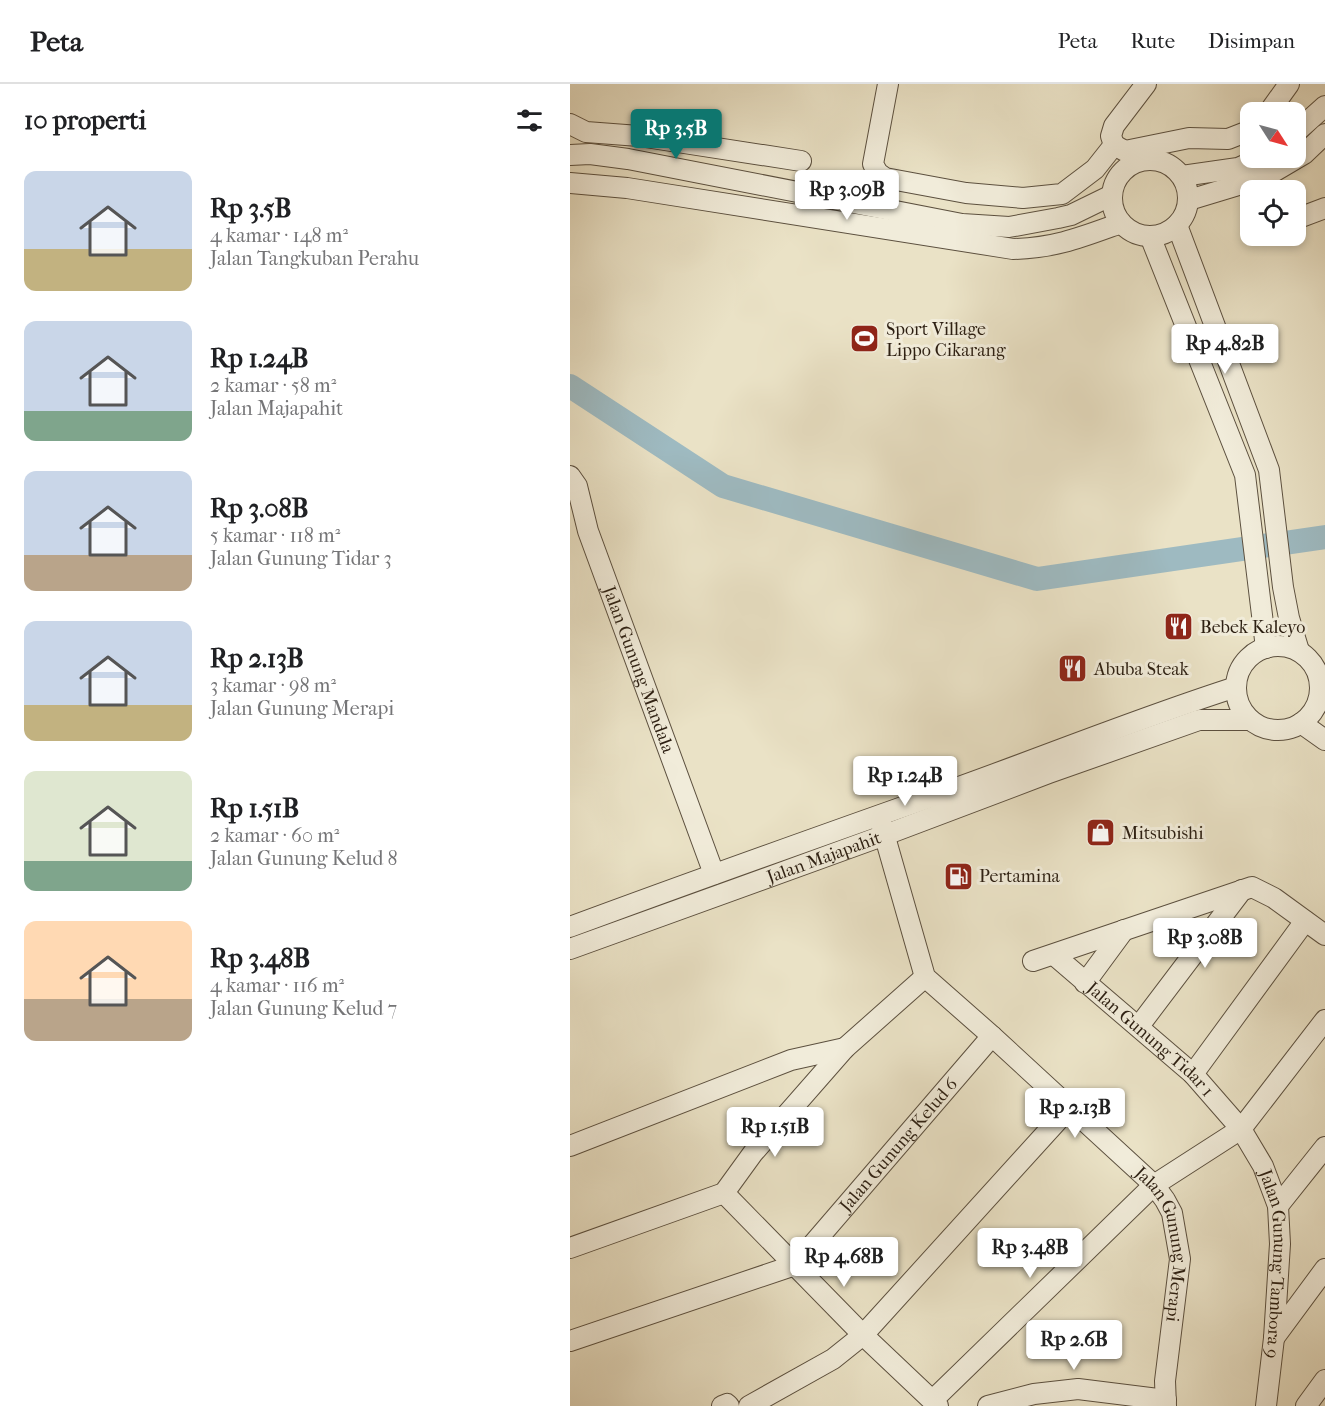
<!DOCTYPE html>
<html lang="id">
<meta charset="utf-8">
<style>
:root{--surface:#fff;--page:#f2f2f2;--text:#202124;--muted:#757577;--line:#e0e0e0;--accent:#0f766e}
body{margin:0;font-family:"IM FELL French Canon",serif;background:var(--page);color:var(--text);height:100vh;display:flex;flex-direction:column;font-size:22px;white-space:nowrap}
*{box-sizing:border-box;margin:0}
p{font-size:20px;color:var(--muted)}
.icon{flex:none;width:33px;height:33px;fill:none;stroke:currentColor;stroke-width:2;stroke-linecap:round;stroke-linejoin:round}
.map{position:relative;flex:1;overflow:hidden}
.sheet{display:flex;flex-direction:column;background:var(--surface);width:570px}
.sheet>*{flex:none}
.needle{width:39px;rotate:126deg}
.buttons{position:absolute;left:670px;top:18px;display:grid;gap:12px}
.buttons a{display:grid;place-items:center;width:66px;height:66px;border-radius:12px;background:var(--surface);box-shadow:0 3px 9px #0003;font-size:30px}
.price{position:absolute;translate:-50% -51px;padding:0 14px;border-radius:6px;background:#fff;color:#222;font-size:20px;line-height:39px;filter:drop-shadow(0 2px 3px #0008)}
.price::after{content:'';position:absolute;left:50%;top:36px;width:18px;height:14px;margin-left:-9px;background:inherit;clip-path:polygon(0 0,100% 0,50% 100%)}
.price.on{background:var(--accent);color:#fff}
ul{padding:0;list-style:none}
li{display:flex;align-items:center;gap:18px;height:150px;padding:0 24px}
li span{display:grid;place-items:center;flex:none;width:168px;height:120px;border-radius:12px;color:#555}
li>.icon{margin-inline-start:auto}
span .icon{width:72px;height:72px;fill:#fffc;stroke-width:1}
li b{font-size:26px}
h2{display:flex;justify-content:space-between;align-items:center;height:72px;padding:0 24px;font-size:26px}
header{display:flex;align-items:center;gap:36px;box-sizing:border-box;height:84px;padding:0 30px;background:var(--surface);border-bottom:2px solid var(--line)}
header strong{font-size:28px}
nav{display:flex;gap:33px;margin-inline-start:auto;font-size:21px}
main{display:flex;flex:1;min-height:0}
.map>svg:first-child{display:block}
</style>
<header>
<strong>Peta</strong>
<nav><a>Peta</a><a>Rute</a><a>Disimpan</a></nav>
</header>
<main>
<section class="sheet">
<h2>10 properti<svg class="icon" aria-label="filters" viewBox="0 0 24 24"><path d="M4 7h16M4 17h16"/><circle cx="9" cy="7" r="2"/><circle cx="15" cy="17" r="2"/></svg></h2>
<ul>
<li><span style="background:linear-gradient(#c9d6e8 65%,#c2b280 0)"><svg class="icon" aria-label="home" viewBox="0 0 24 24"><path d="M3 11l9-7 9 7M6 9v11h12V9"/></svg></span><div><b>Rp 3.5B</b><p>4 kamar · 148 m²</p><p>Jalan Tangkuban Perahu</p></div></li>
<li><span style="background:linear-gradient(#c9d6e8 75%,#7fa58c 0)"><svg class="icon" aria-label="home" viewBox="0 0 24 24"><path d="M3 11l9-7 9 7M6 9v11h12V9"/></svg></span><div><b>Rp 1.24B</b><p>2 kamar · 58 m²</p><p>Jalan Majapahit</p></div></li>
<li><span style="background:linear-gradient(#c9d6e8 70%,#b9a48a 0)"><svg class="icon" aria-label="home" viewBox="0 0 24 24"><path d="M3 11l9-7 9 7M6 9v11h12V9"/></svg></span><div><b>Rp 3.08B</b><p>5 kamar · 118 m²</p><p>Jalan Gunung Tidar 3</p></div></li>
<li><span style="background:linear-gradient(#c9d6e8 70%,#c2b280 0)"><svg class="icon" aria-label="home" viewBox="0 0 24 24"><path d="M3 11l9-7 9 7M6 9v11h12V9"/></svg></span><div><b>Rp 2.13B</b><p>3 kamar · 98 m²</p><p>Jalan Gunung Merapi</p></div></li>
<li><span style="background:linear-gradient(#dfe7d0 75%,#7fa58c 0)"><svg class="icon" aria-label="home" viewBox="0 0 24 24"><path d="M3 11l9-7 9 7M6 9v11h12V9"/></svg></span><div><b>Rp 1.51B</b><p>2 kamar · 60 m²</p><p>Jalan Gunung Kelud 8</p></div></li>
<li><span style="background:linear-gradient(#ffd9b3 65%,#b9a48a 0)"><svg class="icon" aria-label="home" viewBox="0 0 24 24"><path d="M3 11l9-7 9 7M6 9v11h12V9"/></svg></span><div><b>Rp 3.48B</b><p>4 kamar · 116 m²</p><p>Jalan Gunung Kelud 7</p></div></li>
</ul>
</section>
<div class="map">
<svg width="755" height="1322" viewBox="0 0 755 1322">
<rect width="100%" height="100%" fill="#eae2c6"/>
<filter id="stains"><feTurbulence type="fractalNoise" baseFrequency=".00333" numOctaves="4"/><feColorMatrix values="0 0 0 0 .2 0 0 0 0 .09 0 0 0 0 .02 0 0 0 .5 -.17"/></filter>
<radialGradient id="worn" r=".72"><stop offset=".6" stop-color="#630" stop-opacity="0"/><stop offset="1" stop-color="#630" stop-opacity=".3"/></radialGradient>
<g fill="none" stroke-linecap="round" stroke-linejoin="round">
<path stroke="#9ebac1" stroke-width="24" d="M0 302 153 402 467 495 755 453"/>
<defs>
<g id="minor">
<path d="M318 0 303 80 308 89 315 94 396 109 453 114 492 110 525 85 544 61"/>
<path d="M699 28 719 0"/>
<path d="M0 40 16 48 69 52 231 77"/>
<path d="M726 48 755 22"/>
<path d="M544 61 555 67 619 54 658 55 681 46"/>
<path d="M544 61 541 52 544 42 576 0"/>
<path d="M0 71 20 70 58 75 392 140 439 143 488 134 501 131 542 111"/>
<circle cx="580" cy="114" r="38"/>
<path d="M612 92 668 84 690 74"/>
<path d="M0 99 57 104 443 165C486 164 512 153 551 139"/>
<path d="M619 116 695 93 734 70 755 50"/>
<path d="M726 135 755 124"/>
<path d="M607 141 699 386 713 503 719 534 729 567"/>
<path d="M580 152 675 391 696 564"/>
<path id="s1" d="M0 392 7 402 18 447 144 790"/>
<circle cx="708" cy="604" r="42"/>
<path d="M731 639 755 656"/>
<path id="s2" d="M311 739 355 893 422 952 584 1101 595 1116 602 1129 610 1175 595 1297 596 1322"/>
<path d="M0 843C129 795 259 749 389 703 481 670 572 633 666 603"/>
<path id="s3" d="M0 865 315 751 479 689 629 636H680"/>
<path id="s4" d="M484 871 623 990 671 1045 693 1082 708 1122 710 1160 704 1254 696 1322"/>
<path d="M463 877 682 803 704 814 755 851"/>
<path d="M515 899 554 846"/>
<path d="M569 942 672 806"/>
<path d="M623 990 735 837"/>
<path d="M0 1062 221 976 275 964"/>
<path d="M154 1109 293 1251 368 1322"/>
<path d="M708 1122 755 1063"/>
<path d="M0 1164 154 1109 183 1069 275 964 355 893"/>
<path d="M704 1254 755 1185"/>
<path id="s5" d="M0 1257 225 1181 422 952"/>
<path d="M363 1316 584 1101 671 1045 755 936"/>
<path d="M152 1322 157 1320 159 1322"/>
<path d="M179 1322 263 1275 293 1251 499 1024"/>
<path d="M418 1322 464 1310 508 1305 596 1316"/>
<path d="M736 1322 755 1296"/>
</g>
</defs>
<use href="#minor" stroke="#5c503f" stroke-width="22"/>
<use href="#minor" stroke="#f1ecda" stroke-width="20"/>
</g>
<defs>
<symbol id="stadium-square" viewBox="-11 -11 22 22"><rect x="-9" y="-9" width="18" height="18" rx="4" fill="#8f2418" stroke="#f1ecda"/><path d="M0-5a6.5 5 0 1 0 0 10a6.5 5 0 1 0 0-10ZM-3.5-1.8h7v3.6h-7Z" fill="#fff"/></symbol>
<symbol id="restaurant-square" viewBox="-11 -11 22 22"><rect x="-9" y="-9" width="18" height="18" rx="4" fill="#8f2418" stroke="#f1ecda"/><path d="M-5-6h1v4h1v-4h1v4h1v-4h1v5L-1.5 .5V6h-2V.5L-5-1ZM5-6V6H3V1.5H1.5Q1.5-4 5-6Z" fill="#fff"/></symbol>
<symbol id="shop-square" viewBox="-11 -11 22 22"><rect x="-9" y="-9" width="18" height="18" rx="4" fill="#8f2418" stroke="#f1ecda"/><path d="M-5-2.5h2.3a2.7 3.5 0 0 1 5.4 0H5L5.5 6h-11ZM-1.5-2.5h3a1.5 2.3 0 0 0-3 0Z" fill="#fff"/></symbol>
<symbol id="fuel-square" viewBox="-11 -11 22 22"><rect x="-9" y="-9" width="18" height="18" rx="4" fill="#8f2418" stroke="#f1ecda"/><path d="M-5.5-6h7V0h2V4h1.3V-2.5L3-4.5l.8-.8L6-3V5H2.5V1h-1V6h-7ZM-4.2-4.7v3.2H.2V-4.7Z" fill="#fff"/></symbol>
</defs>
<g fill-rule="evenodd">
<use href="#stadium-square" x="278" y="238" width="33" height="33"/>
<use href="#restaurant-square" x="592" y="526" width="33" height="33"/>
<use href="#restaurant-square" x="486" y="568" width="33" height="33"/>
<use href="#shop-square" x="514" y="732" width="33" height="33"/>
<use href="#fuel-square" x="372" y="776" width="33" height="33"/>
</g>
<g text-anchor="middle" dominant-baseline="central" stroke-width="6" stroke-linejoin="round" paint-order="stroke">
<g font-size="18" fill="#2c1f12" stroke="#f1ecda" text-anchor="start">
<text x="316" y="245">Sport Village<tspan x="316" dy="21">Lippo Cikarang</tspan></text>
<text x="630" y="543">Bebek Kaleyo</text>
<text x="524" y="585">Abuba Steak</text>
<text x="552" y="749">Mitsubishi</text>
<text x="409" y="792">Pertamina</text>
</g>
<g font-size="18" fill="#2c1f12" stroke="#f1ecda">
<text stroke="none"><textPath href="#s1" startOffset="206">Jalan Gunung Mandala</textPath></text>
<text stroke="none"><textPath href="#s3" startOffset="270">Jalan Majapahit</textPath></text>
<text stroke="none"><textPath href="#s4" startOffset="128">Jalan Gunung Tidar 1</textPath></text>
<text stroke="none"><textPath href="#s5" startOffset="396">Jalan Gunung Kelud 6</textPath></text>
<text stroke="none"><textPath href="#s2" startOffset="530">Jalan Gunung Merapi</textPath></text>
<text stroke="none"><textPath href="#s4" startOffset="399">Jalan Gunung Tambora 9</textPath></text>
</g>
</g>
<rect width="100%" height="100%" filter="url(#stains)"/>
<rect width="100%" height="100%" fill="url(#worn)"/>
</svg>
<div class="buttons">
<a><svg class="needle" viewBox="-14 -14 28 28"><path d="M0-13l5 13h-10z" fill="#e53935"/><path d="M0 13l5-13h-10z" fill="#757577"/></svg></a>
<a><svg class="icon" aria-label="locate" viewBox="0 0 24 24"><circle cx="12" cy="12" r="6"/><path d="M12 2v4M12 18v4M2 12h4M18 12h4"/></svg></a>
</div>
<b class="price on" style="left:106px;top:76px">Rp 3.5B</b>
<b class="price" style="left:277px;top:137px">Rp 3.09B</b>
<b class="price" style="left:655px;top:291px">Rp 4.82B</b>
<b class="price" style="left:335px;top:723px">Rp 1.24B</b>
<b class="price" style="left:635px;top:885px">Rp 3.08B</b>
<b class="price" style="left:505px;top:1055px">Rp 2.13B</b>
<b class="price" style="left:205px;top:1074px">Rp 1.51B</b>
<b class="price" style="left:460px;top:1195px">Rp 3.48B</b>
<b class="price" style="left:274px;top:1204px">Rp 4.68B</b>
<b class="price" style="left:504px;top:1287px">Rp 2.6B</b>
</div>
</main>
